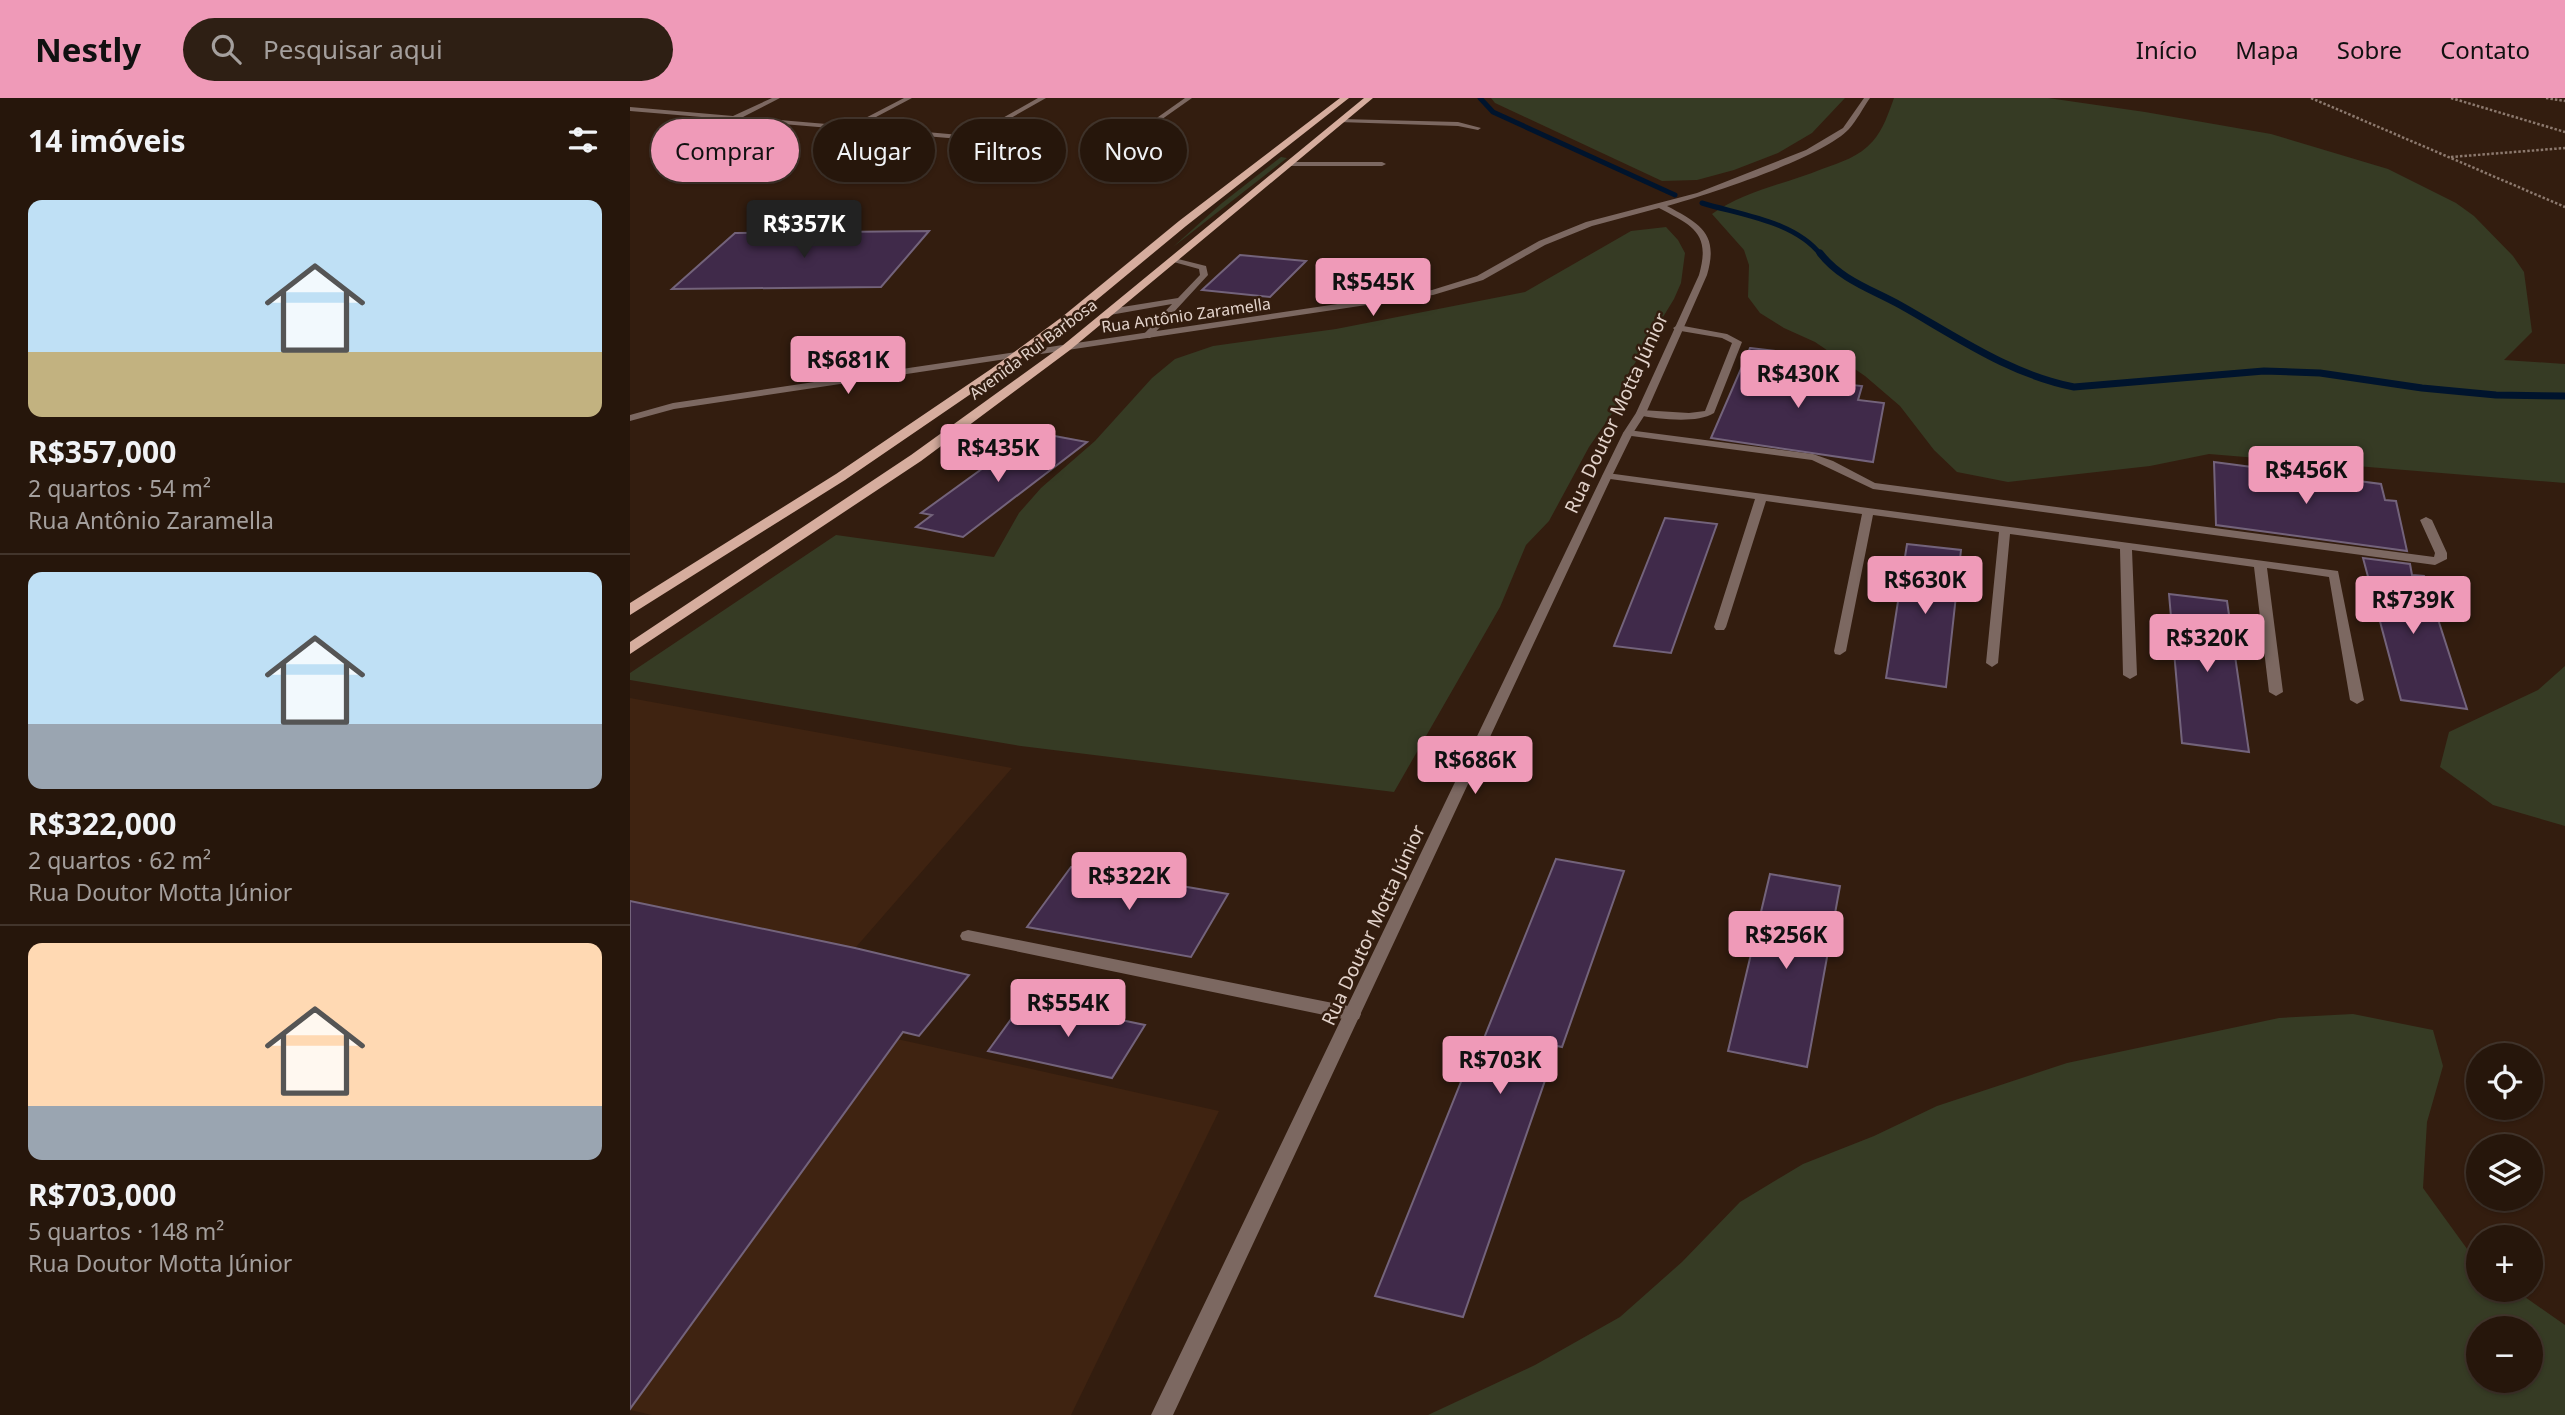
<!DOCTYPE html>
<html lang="pt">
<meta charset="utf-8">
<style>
:root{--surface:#26160b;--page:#2e1f14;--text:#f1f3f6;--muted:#a49f9d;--line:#42352c;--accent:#ef9ab8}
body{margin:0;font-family:"Noto Sans",sans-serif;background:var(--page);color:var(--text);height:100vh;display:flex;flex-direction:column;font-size:26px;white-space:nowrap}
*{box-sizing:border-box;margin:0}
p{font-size:23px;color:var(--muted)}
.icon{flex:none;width:38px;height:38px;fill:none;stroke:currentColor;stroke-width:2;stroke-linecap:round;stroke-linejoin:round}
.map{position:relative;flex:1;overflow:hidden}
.details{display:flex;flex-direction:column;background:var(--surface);width:630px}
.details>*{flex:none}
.top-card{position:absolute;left:21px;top:21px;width:665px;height:63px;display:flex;gap:14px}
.buttons{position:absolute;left:1836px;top:945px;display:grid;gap:14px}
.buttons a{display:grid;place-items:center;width:77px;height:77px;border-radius:50%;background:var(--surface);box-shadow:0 2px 5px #0004,0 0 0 2px var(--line);font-size:35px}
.price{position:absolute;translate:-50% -60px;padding:0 16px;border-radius:7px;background:var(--accent);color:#111;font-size:23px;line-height:46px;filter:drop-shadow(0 2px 4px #0008)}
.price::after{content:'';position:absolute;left:50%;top:42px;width:21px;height:16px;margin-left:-10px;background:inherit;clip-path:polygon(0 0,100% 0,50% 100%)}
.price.current{background:#222;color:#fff}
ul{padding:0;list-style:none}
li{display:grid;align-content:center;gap:14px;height:371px;padding:0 28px}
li+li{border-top:2px solid var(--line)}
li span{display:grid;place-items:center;height:217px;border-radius:14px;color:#555}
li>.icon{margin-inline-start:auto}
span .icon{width:126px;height:126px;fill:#fffc;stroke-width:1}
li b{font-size:30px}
h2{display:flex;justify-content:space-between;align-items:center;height:84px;padding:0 28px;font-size:30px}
.chip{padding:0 24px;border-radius:32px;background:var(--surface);box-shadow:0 2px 5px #0004,0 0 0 2px var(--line);font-size:24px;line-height:63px}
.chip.current{background:var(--accent);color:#111}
header{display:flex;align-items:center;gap:42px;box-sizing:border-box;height:98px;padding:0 35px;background:var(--accent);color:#111}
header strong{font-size:33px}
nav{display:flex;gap:38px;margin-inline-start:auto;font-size:24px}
.search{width:490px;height:63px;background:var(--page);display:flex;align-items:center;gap:18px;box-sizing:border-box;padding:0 24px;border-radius:38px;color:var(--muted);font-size:26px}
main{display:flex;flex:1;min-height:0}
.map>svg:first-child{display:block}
</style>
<header>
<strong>Nestly</strong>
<div class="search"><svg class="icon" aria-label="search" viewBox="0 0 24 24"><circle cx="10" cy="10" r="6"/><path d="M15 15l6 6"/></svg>Pesquisar aqui</div>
<nav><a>Início</a><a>Mapa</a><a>Sobre</a><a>Contato</a></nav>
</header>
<main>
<section class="details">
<h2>14 imóveis<svg class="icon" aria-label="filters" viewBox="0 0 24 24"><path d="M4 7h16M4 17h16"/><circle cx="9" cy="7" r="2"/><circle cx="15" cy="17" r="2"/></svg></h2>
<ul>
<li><span style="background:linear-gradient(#bfe0f5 70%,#c2b280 0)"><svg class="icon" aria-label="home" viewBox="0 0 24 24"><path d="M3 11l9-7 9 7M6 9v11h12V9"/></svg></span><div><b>R$357,000</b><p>2 quartos · 54 m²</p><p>Rua Antônio Zaramella</p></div></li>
<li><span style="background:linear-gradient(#bfe0f5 70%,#9aa5b1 0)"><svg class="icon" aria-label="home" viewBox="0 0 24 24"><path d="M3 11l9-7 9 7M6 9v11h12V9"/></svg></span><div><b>R$322,000</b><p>2 quartos · 62 m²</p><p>Rua Doutor Motta Júnior</p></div></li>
<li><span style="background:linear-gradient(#ffd9b3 75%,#9aa5b1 0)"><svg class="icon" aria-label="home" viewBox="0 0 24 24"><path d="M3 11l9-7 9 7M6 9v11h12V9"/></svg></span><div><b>R$703,000</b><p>5 quartos · 148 m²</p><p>Rua Doutor Motta Júnior</p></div></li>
</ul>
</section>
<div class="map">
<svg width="1935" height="1317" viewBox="0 0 1935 1317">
<rect width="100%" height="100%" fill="#331d0f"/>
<g fill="#3f2311">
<path d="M0 600 382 670 166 918 0 881Z"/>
<path d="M267 941 589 1013 441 1317H22L0 1312Z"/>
</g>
<g fill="#363b24" fill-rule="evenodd">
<path d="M861 0H1215L1182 35 1148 55 1104 72 1067 82 1032 83 865 5Z"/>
<path d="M1264 0H1418L1515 14 1641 36 1758 71 1826 105 1844 118 1883 158 1894 174 1902 234 1874 262 1935 266V385L1579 356 1520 368 1378 384 1327 374 1304 352 1270 308 1235 278 1185 244 1154 230 1130 215 1118 199 1119 167 1114 152 1082 116C1114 93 1155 86 1192 71 1211 64 1229 59 1243 43 1253 32 1259 14 1264 0Z"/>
<path d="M651 59 657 60 543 149 592 105Z"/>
<path d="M1036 129 1048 142 1055 155 1051 185 1044 201 991 288 988 307 959 349 919 423 896 447 870 509 764 694 391 648 0 582V575L206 437 364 459 389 415 411 390 465 343 522 280 545 261 583 248 706 231 895 194 1001 133Z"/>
<path d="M1935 568V728L1863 707 1810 669 1819 634 1908 592Z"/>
<path d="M1723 916 1803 932 1813 968 1797 1024 1793 1090 1848 1166V1192H1885L1935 1227V1317H798L905 1267 990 1219 1052 1164 1110 1104 1173 1066 1244 1038 1307 1008 1437 965 1649 920ZM1900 1230V1283H1848V1230Z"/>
</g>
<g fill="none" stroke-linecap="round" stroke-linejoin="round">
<g stroke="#00142d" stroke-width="5">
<path d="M850 0 863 14 1045 97"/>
<path d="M1072 105C1111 117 1165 123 1191 157"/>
</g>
<path stroke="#00142d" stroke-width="7" d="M1190 155C1211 182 1241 191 1270 207 1327 239 1379 276 1444 289L1634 273 1690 275 1792 290 1866 297 1935 298"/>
</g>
<g fill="#402a4a" stroke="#73637b" stroke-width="2">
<path d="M299 133 251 189 42 191 105 135Z"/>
<path d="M610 157 676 163 640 199 572 192Z"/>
<path d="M1120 250 1172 256 1170 260 1183 262 1176 282 1232 288 1228 302 1254 305 1243 364 1081 340Z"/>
<path d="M403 334 457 344 333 439 286 429 302 417 291 415Z"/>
<path d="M1584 364 1751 386 1755 402 1766 403 1777 453 1586 427Z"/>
<path d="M1035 420 1087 426 1041 555 984 548Z"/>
<path d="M1277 446 1331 452 1316 589 1256 580Z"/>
<path d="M1733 460 1780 466 1782 477 1794 478 1837 611 1771 602Z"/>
<path d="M1539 496 1597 503 1619 654 1552 645Z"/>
<path d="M926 761 994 773 932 949 927 948 833 1219 745 1198 839 964 844 965Z"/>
<path d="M441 769 598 796 561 859 397 829Z"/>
<path d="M1140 776 1210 788 1177 969 1098 953Z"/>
<path d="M0 803 225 850 339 877 289 938 273 934 0 1311Z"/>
<path d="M395 902 515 927 482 980 358 953Z"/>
</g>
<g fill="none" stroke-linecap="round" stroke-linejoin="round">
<g stroke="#8c796e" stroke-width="2.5" stroke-dasharray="2.5 2" stroke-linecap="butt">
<path d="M1681 0 1935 109"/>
<path d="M1821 0 1935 34"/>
<path d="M1916 0 1935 3"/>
<path d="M1821 59 1935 50"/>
</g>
<g fill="#7c6861" fill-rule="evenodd">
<path d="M711 21 828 24 851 30 848 32 828 28 709 24Z"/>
<path d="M659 64H752L756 66 752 68H656V64Z"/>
<path d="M540 159 576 168 578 177 520 240H514V236L542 206 480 217 475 214 480 211 548 200 570 177 569 171 540 163Z"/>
<path d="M1048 227 1097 236 1112 244 1084 315C1066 326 1029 321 1007 317L1006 315 1011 312 1059 315 1075 313 1102 245 1092 240 1045 232 1043 230Z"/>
<path d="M998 332 1183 356 1203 363 1245 385 1804 459 1805 455 1790 422 1796 419 1802 422 1817 455V461L1805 467 1243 391 1182 362 994 337 993 335Z"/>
<path d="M977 375 1708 473 1734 602 1727 606 1720 602 1699 479 1637 470 1653 594 1646 598 1639 594 1624 469 1502 452 1507 577 1500 581 1493 577 1490 451 1380 436 1368 565 1362 569 1356 565 1369 434 1243 417 1216 553 1210 557 1205 556 1204 553 1232 416 1136 403 1096 529 1094 532H1086L1084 529 1125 401 973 380 972 378Z"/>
<path d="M338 832 723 909 729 911 731 916 729 921 723 923 332 842 330 838 332 834Z"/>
</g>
<g fill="#7c6861" fill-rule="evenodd">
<path d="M142 0H150L113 19 220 28 274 0H282L229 28 341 38 408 0H416L342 42 0 13V9L103 18Z"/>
<path d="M555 0H562L518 31H514V29Z"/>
<path d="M1234 0H1240C1233 10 1227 22 1219 31 1192 60 1077 97 1037 108 1071 126 1089 136 1077 177L1016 315 1003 335 982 378 543 1317H521L972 378 993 335 1006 315 1069 177C1081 135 1063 128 1029 110L962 128 915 147 853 182 803 197 44 311 0 323V317L43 305 802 192 847 178 909 143 956 124 1067 95 1176 52 1213 30Z"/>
</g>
<g fill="#d6ad9e" fill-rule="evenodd">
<path d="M710 0H719L556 128 440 224 370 276 215 382 0 517V505L206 376 361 271 432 219 549 123Z"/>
<path d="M734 0H743L440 252 291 363 0 556V544L281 357 432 248Z"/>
</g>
</g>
<g text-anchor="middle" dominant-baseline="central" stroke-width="5" stroke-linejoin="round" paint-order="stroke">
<g font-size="16" fill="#e3d3cb" stroke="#331d0f">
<text transform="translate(556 217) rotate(-8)">Rua Antônio Zaramella</text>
<text transform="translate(403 251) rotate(-37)">Avenida Rui Barbosa</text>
</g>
<g font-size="19" fill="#e3d3cb" stroke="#331d0f">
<text transform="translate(986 315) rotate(-65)">Rua Doutor Motta Júnior</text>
<text transform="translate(743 827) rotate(-65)">Rua Doutor Motta Júnior</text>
</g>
</g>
</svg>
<div class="buttons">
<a><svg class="icon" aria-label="locate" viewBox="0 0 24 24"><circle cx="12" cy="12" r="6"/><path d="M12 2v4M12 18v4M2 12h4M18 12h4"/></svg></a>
<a><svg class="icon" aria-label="layers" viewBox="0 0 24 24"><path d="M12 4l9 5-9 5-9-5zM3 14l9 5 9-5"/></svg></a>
<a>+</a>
<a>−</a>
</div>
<b class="price current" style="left:174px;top:162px">R$357K</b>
<b class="price" style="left:743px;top:220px">R$545K</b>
<b class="price" style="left:218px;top:298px">R$681K</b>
<b class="price" style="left:1168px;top:312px">R$430K</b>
<b class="price" style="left:368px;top:386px">R$435K</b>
<b class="price" style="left:1676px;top:408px">R$456K</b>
<b class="price" style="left:1295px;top:518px">R$630K</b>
<b class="price" style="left:1783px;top:538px">R$739K</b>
<b class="price" style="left:1577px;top:576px">R$320K</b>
<b class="price" style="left:845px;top:698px">R$686K</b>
<b class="price" style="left:499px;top:814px">R$322K</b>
<b class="price" style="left:1156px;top:873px">R$256K</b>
<b class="price" style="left:438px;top:941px">R$554K</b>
<b class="price" style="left:870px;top:998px">R$703K</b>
<div class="top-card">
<a class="chip current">Comprar</a>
<a class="chip">Alugar</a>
<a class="chip">Filtros</a>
<a class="chip">Novo</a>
</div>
</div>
</main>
